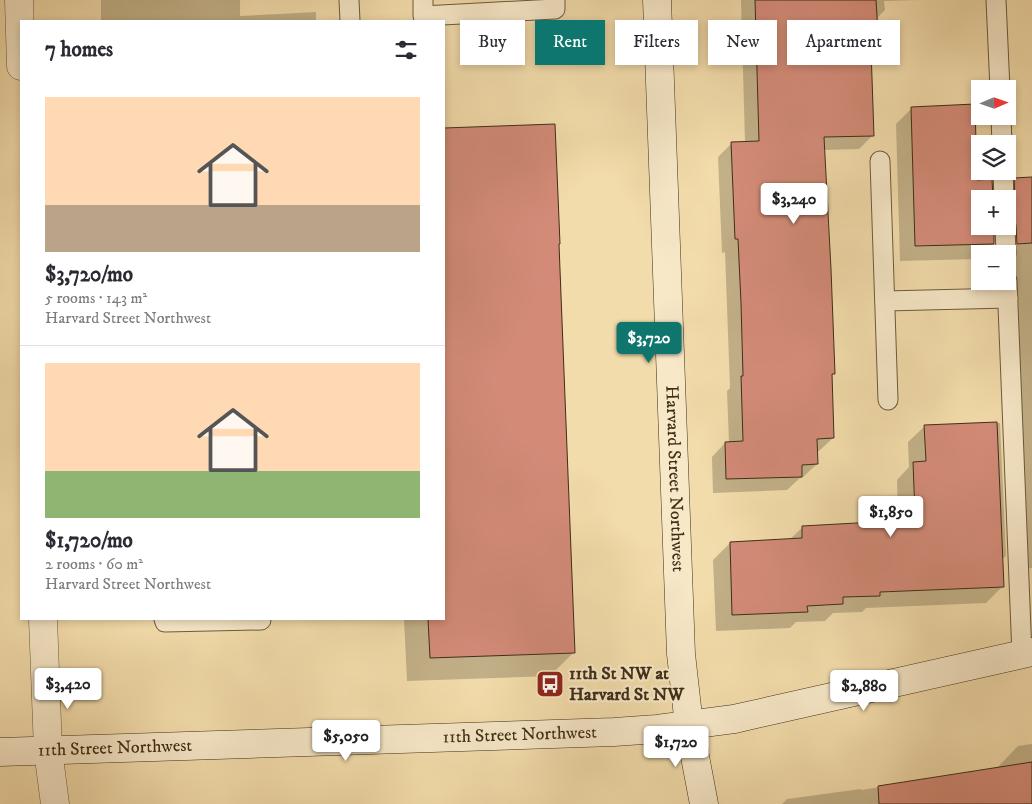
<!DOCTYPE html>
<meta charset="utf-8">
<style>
:root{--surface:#fff;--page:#f7f7f7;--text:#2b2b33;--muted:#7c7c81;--line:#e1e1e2;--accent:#0f766e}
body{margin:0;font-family:"IM FELL DW Pica",serif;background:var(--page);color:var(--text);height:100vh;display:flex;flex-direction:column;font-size:19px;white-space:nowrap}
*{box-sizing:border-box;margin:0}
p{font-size:16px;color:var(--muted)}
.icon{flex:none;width:28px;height:28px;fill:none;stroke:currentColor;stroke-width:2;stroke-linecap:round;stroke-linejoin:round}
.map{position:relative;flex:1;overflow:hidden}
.drawer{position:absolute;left:20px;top:20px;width:425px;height:600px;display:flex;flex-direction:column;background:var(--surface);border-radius:0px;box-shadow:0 2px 8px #0003}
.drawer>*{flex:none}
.hud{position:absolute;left:460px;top:20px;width:475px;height:45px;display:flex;gap:10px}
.needle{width:32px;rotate:88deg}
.tools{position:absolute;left:971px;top:80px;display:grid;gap:10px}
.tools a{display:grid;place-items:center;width:45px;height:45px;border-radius:0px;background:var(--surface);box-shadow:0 2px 8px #0003;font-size:25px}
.price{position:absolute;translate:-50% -42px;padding:0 11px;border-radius:5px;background:#fff;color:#222;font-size:16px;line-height:32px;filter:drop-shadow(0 1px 2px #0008)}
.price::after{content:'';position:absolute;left:50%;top:30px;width:15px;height:11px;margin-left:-8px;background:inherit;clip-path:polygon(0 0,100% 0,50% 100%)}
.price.on{background:var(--accent);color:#fff}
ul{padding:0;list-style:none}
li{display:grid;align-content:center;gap:10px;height:265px;padding:0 25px}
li+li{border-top:1px solid var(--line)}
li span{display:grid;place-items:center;height:155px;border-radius:0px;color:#555}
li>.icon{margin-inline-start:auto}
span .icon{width:90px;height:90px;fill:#fffc;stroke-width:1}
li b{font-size:21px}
h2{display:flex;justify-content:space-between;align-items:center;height:60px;padding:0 25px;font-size:21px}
.chip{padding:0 18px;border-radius:0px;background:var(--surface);box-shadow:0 2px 8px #0003;font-size:18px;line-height:45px}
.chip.on{background:var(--accent);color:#fff}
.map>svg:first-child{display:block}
</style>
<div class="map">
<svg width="1032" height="804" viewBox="0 0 1032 804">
<rect width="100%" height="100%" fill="#f3dcab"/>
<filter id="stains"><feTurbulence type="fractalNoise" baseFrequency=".004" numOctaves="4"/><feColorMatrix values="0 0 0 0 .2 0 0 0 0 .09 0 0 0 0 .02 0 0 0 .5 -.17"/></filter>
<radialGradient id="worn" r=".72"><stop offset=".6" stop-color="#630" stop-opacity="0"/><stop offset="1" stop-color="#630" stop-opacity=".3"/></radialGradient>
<g fill="#0003">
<path d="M101 0H240V16L316 12V21H101Z"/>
<path d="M741 0H919L884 1 885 10 876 19 878 48 870 55 873 135 859 149 823 150 834 373 830 376 833 438 819 451 816 452 817 464 803 477 800 478 787 490 713 493 712 457 725 443H729L727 391 730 388 725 252 722 253 718 157 732 143 745 142Z"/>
<path d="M912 108 976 182 980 199V226H1008V199L999 195 1015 179 1032 178V568L1014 570 1001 291 997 287 993 285V282L1008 281V254L999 236 995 232 993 231V244L983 254H980V257L977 259 900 261 896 124Z"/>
<path d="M554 125 573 653 550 676 407 681 404 619H444V129Z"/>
<path d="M1000 423 1006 556 1001 560 1002 587 986 603 866 608 862 612 833 613 825 621 796 622 790 628 716 631 713 560 730 543 789 540 803 527 869 524 876 517 898 516 897 480 909 467 908 442 925 426Z"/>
<path d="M1032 744V804H782L787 799 861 789V790L996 769 1018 746Z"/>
</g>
<g fill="#d38b78" stroke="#3f2e18">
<path d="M755 0H876L879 48 871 49 874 136 824 137 831 269 835 374H832L834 438 817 439 818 464 802 465V477L726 479 725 442 743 441 741 376H743L741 303 738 239H735L731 142 759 141Z"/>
<path d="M975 104 977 180 992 179 993 199H980V226H994V244L915 246 911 107Z"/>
<path d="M555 124 560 244H559L575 653 430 658 428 619H444V128Z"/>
<path d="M1032 177V243L1017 244 1016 226 1015 220 1011 216 1008 215V209L1014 205 1015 199 1014 178Z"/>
<path d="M997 422 1004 587 880 592V596L843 597V604L807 606 808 612 732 615 730 542 802 538V526L875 522V516L915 514 913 462 926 461 924 425Z"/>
<path d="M1032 762V804H879L878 786Z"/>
</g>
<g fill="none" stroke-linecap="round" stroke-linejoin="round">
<defs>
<g id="lane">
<path d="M349 0 350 21"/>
<path d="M423 0V16L555 9V0"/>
<path d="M996 0 1000 89"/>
<path d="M1001 116 1002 144"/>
<path d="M880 161 888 400"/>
<path d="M1003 171 1004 199"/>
<path d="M1005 226 1006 254"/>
<path d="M1007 281 1022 655"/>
<path d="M885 301 1008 298"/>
<path d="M164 619 165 622 261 620V619"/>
</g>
<g id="street">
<path d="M19 0 21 66"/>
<path d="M43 619 48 750 55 804"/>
</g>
<g id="secondary">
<path id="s1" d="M657 0 681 654 689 725 704 804"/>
<path id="s2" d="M0 752 614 732 657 729 734 719 1032 652"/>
</g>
</defs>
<use href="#lane" stroke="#6c5a3d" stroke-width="21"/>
<use href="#street" stroke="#6c5a3d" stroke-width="29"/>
<use href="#secondary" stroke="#3f2e18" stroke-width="29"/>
<use href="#lane" stroke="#f7e8c8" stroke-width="19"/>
<use href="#street" stroke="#f7e8c8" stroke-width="28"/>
<use href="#secondary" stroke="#f7e8c8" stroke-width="28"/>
</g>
<defs>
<symbol id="bus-square" viewBox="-11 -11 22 22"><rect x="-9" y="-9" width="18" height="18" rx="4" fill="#8f2418" stroke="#f7e8c8"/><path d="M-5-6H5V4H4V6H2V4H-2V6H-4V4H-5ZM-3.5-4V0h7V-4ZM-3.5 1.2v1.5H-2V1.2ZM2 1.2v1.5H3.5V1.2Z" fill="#fff"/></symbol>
</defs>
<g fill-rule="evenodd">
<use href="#bus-square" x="534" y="668" width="32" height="32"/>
</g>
<g text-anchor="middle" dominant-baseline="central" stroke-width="4.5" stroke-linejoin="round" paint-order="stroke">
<g font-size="18" fill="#3f2e18" stroke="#f7e8c8">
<text stroke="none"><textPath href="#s1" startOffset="479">Harvard Street Northwest</textPath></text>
<text stroke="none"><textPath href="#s2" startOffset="520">11th Street Northwest</textPath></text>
<text stroke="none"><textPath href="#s2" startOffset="115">11th Street Northwest</textPath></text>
</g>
<g font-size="18" font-weight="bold" fill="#3f2e18" stroke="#f7e8c8" text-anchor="start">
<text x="569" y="674">11th St NW at<tspan x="569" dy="21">Harvard St NW</tspan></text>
</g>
</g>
<rect width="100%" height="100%" filter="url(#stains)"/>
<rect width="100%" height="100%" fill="url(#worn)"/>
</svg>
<div class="tools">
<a><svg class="needle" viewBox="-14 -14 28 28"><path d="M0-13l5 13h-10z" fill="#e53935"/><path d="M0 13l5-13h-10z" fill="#7c7c81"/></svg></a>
<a><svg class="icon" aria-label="layers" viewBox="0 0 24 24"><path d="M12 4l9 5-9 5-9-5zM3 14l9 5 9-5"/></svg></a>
<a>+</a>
<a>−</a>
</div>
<b class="price" style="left:794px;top:225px">$3,240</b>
<b class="price on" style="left:649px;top:364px">$3,720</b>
<b class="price" style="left:891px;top:538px">$1,850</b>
<b class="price" style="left:68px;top:710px">$3,420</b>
<b class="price" style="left:864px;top:712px">$2,880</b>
<b class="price" style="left:346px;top:762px">$5,050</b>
<b class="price" style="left:676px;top:768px">$1,720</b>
<div class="hud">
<a class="chip">Buy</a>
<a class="chip on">Rent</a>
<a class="chip">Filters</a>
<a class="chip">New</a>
<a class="chip">Apartment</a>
</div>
<section class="drawer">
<h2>7 homes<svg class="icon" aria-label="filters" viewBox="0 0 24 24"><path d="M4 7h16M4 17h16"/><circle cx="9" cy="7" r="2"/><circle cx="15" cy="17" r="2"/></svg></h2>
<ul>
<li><span style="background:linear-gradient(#ffd9b3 70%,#b9a48a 0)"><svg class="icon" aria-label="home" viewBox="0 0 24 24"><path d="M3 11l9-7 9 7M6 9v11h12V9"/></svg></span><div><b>$3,720/mo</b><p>5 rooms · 143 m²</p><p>Harvard Street Northwest</p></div></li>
<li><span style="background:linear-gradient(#ffd9b3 70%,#8fb573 0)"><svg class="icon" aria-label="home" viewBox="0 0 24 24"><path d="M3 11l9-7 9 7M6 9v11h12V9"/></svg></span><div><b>$1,720/mo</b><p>2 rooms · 60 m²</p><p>Harvard Street Northwest</p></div></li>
</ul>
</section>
</div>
